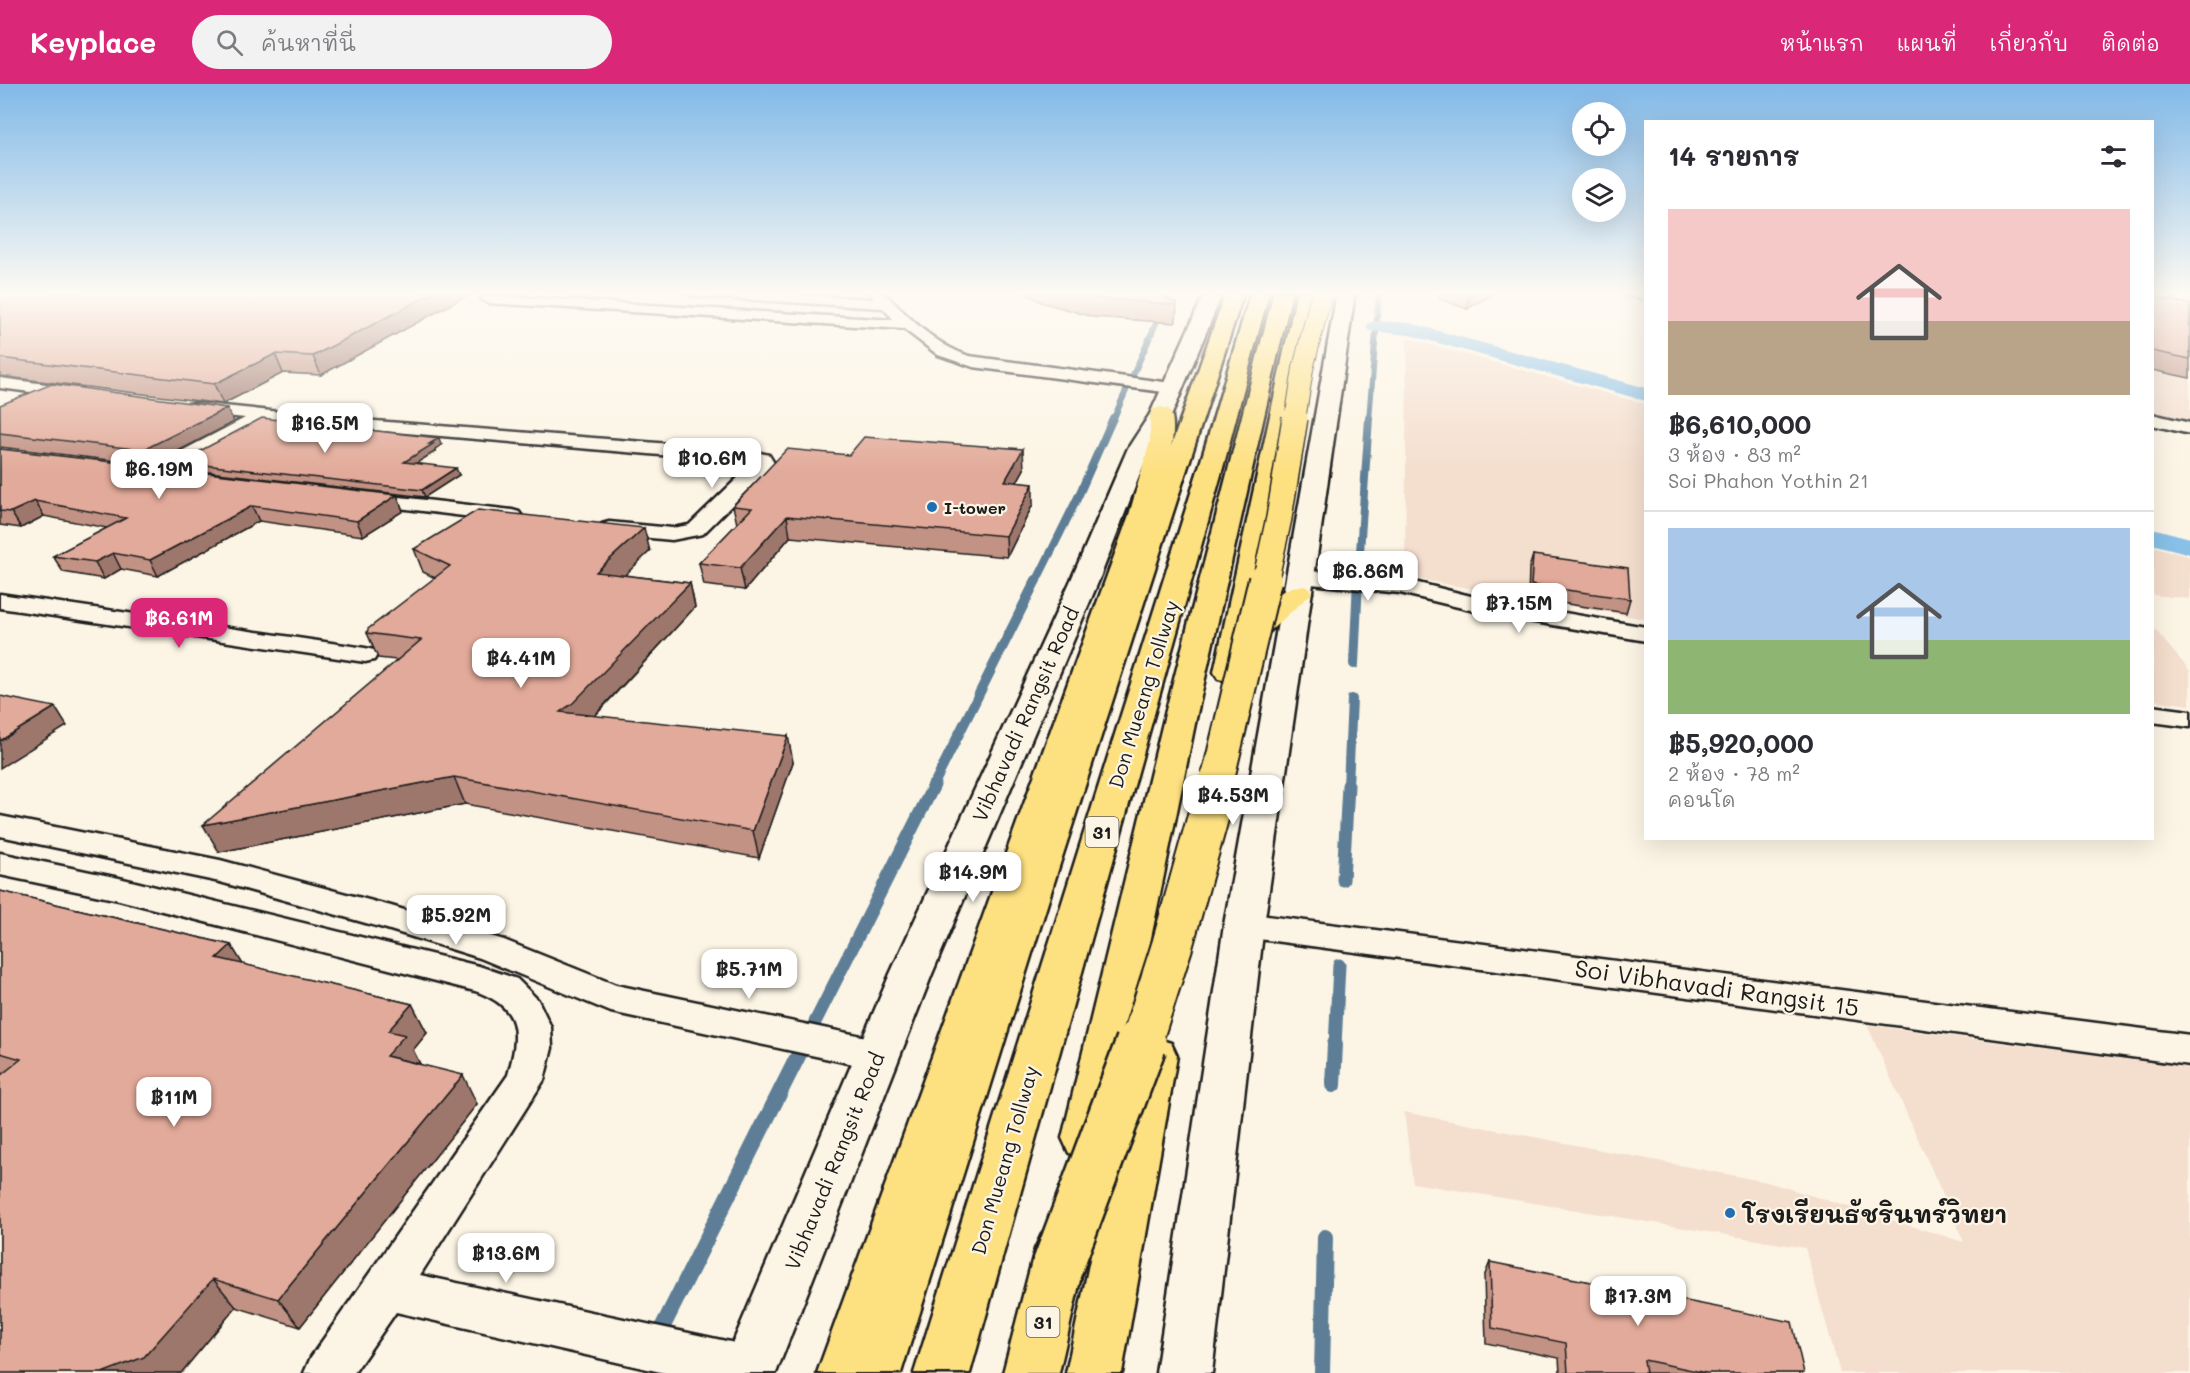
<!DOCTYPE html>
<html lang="th">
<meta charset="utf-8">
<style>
:root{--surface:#fff;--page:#f2f2f3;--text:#2b2b33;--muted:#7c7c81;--line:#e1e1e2;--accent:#db2777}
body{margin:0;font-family:Mali,"Playpen Sans Thai",sans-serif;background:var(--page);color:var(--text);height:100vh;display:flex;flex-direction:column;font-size:22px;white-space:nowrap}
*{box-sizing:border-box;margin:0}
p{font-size:20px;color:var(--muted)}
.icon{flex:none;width:33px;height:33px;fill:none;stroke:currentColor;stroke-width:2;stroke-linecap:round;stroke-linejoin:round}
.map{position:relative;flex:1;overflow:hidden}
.side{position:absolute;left:1644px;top:36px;width:510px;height:720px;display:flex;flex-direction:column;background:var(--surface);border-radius:0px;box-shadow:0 6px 24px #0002}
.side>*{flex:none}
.buttons{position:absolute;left:1572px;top:18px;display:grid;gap:12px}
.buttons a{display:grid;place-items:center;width:54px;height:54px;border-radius:50%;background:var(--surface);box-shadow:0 6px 24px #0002;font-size:30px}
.price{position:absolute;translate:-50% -51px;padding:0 14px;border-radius:12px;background:#fff;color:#222;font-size:20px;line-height:39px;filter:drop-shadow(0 2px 3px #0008)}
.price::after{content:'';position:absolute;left:50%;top:36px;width:18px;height:14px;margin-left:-9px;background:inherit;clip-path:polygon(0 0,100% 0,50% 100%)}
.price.current{background:var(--accent);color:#fff}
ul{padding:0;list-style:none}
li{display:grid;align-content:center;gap:12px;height:318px;padding:0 24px}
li+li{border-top:2px solid var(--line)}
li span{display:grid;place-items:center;height:186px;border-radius:0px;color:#555}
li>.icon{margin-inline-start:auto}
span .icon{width:108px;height:108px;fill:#fffc;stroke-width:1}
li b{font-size:26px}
h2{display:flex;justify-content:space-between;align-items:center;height:72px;padding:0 24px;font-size:26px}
header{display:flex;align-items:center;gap:36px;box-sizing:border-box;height:84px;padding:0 30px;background:var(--accent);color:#fff}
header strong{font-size:28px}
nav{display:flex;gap:33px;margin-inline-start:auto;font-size:21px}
.search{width:420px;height:54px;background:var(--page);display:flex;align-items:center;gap:15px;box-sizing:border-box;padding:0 21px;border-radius:33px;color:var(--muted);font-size:22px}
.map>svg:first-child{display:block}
</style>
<header>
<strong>Keyplace</strong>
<div class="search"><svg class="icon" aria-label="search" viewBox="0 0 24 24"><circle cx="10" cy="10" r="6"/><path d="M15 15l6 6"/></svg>ค้นหาที่นี่</div>
<nav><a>หน้าแรก</a><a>แผนที่</a><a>เกี่ยวกับ</a><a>ติดต่อ</a></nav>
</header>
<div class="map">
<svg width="2190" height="1289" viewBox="0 0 2190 1289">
<rect width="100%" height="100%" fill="#fcf5e5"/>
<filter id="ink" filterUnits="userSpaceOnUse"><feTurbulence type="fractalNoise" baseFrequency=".0167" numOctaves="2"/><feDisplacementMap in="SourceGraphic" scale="12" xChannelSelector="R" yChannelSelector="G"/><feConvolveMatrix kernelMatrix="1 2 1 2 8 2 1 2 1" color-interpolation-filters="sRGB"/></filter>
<g filter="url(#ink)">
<g fill="#f4dece">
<path d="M1585 208H1645V221Z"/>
<path d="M2152 225 2190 232V343L2153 335Z"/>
<path d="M1407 254 1645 320V535L1405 493Z"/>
<path d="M2153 462 2190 473V515L2153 511Z"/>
<path d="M2152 542 2190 587V621L2153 616Z"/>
<path d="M1867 941 2190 984V1289H1840L1805 1164 1413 1099 1404 1028 1767 1098 1964 1158Z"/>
</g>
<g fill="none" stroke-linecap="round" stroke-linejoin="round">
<g stroke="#5d7e96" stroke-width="6">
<path d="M1113 336 1170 208"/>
<path d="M1369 336 1379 208"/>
</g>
<g stroke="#5d7e96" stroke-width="8">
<path d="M1036 498 1078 413 1113 334"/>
<path d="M1358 498 1369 334"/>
</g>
<g stroke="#5d7e96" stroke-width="10">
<path d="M1354 580 1358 496"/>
<path d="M933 702 1036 496"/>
<path d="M1348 702 1352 615"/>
</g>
<g stroke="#5d7e96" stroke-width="13">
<path d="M1343 796 1348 701"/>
<path d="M803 962 934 701"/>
<path d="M1335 962 1339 881"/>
</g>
<g stroke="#5d7e96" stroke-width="16">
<path d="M1333 1001 1335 960"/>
<path d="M657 1254 804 960"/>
<path d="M1322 1289 1325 1153"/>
</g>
<g fill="#88c0e7" fill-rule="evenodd">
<path d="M1376 237 1410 239 1646 304V317L1409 251 1369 247 1366 243 1369 239Z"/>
<path d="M2152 444 2190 454V470L2152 460Z"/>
</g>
<defs>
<g id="minor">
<path d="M685 208H754L874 215 868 208H883C909 233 933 260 969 272L1171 299 1177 300 1179 304 1177 308 1171 309 973 283 938 271 904 245 488 219 481 215 488 211 894 236 883 224 692 212Z"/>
<path d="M1624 208H1646V215L1626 211Z"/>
<path d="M2164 208H2179L2165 223H2155L2153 220Z"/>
<path d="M0 294 76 304 82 305 85 309 82 313 76 314 0 304Z"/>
<path d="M195 319 349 335 747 366 769 371 774 379 703 450 672 456 609 450 602 448 598 444 602 440 609 438 672 444 689 441 753 379 267 337 159 394H145L142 390 145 386 245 334 189 328 186 324 189 320Z"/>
<path d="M2152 330 2190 339V350L2152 341Z"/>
<path d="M365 409 512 426 519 428 522 432 519 436 512 438 358 419 355 415 358 411Z"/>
<path d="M1299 486 1402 495 1483 515 1646 543V557L1483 529 1400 509 1291 498 1288 493 1291 488Z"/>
<path d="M0 510 365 564 374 566 377 571 374 576 365 578 0 524Z"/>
<path d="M2152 622 2190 627V643L2152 638Z"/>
<path d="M0 732 220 776 391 822 504 856 616 901 876 955 889 959 894 970 889 981 876 985 611 928 480 874 387 845 220 798 0 752Z"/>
<path d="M0 769 119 794 479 882 517 895 538 916 551 943 552 964 544 996 420 1191 749 1262 765 1269 772 1285 770 1289H665L396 1228 354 1289H304L311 1273 508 991C520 949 521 923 475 907L119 816 0 791Z"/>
<path d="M1244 829 2190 951V981L1244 853 1232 849 1228 841 1232 833Z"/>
</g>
<g id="secondary">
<path d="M1205 208H1223L1172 330 1150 364 1099 496 932 890 776 1289H720L890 890 1071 496 1128 364 1150 330Z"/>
<path d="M1337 208H1355L1264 841 1212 1289H1156L1224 841Z"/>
</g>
<g id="trunk">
<path d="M1226 208H1244L1058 786 901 1289H845L1020 786Z"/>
<path d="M1297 208H1315L1255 531C1271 517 1286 497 1308 503L1312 509 1249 566 1244 588 1240 595 1229 597 1218 595 1214 588Z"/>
<path d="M1319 208H1344L1353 213 1350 217 1344 218 1321 212Z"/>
<path d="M1155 954 1171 959 1177 972 1122 1289H1066L1133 972 1139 959Z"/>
</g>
<g id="motorway">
<path d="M1251 208H1269L1224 380 970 1289H914L1200 380Z"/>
<path d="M1274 208H1292L1197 630 1110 1054 1103 1069 1086 1075 1069 1069 1062 1054 1165 630Z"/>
<path d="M1161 323 1169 325C1182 345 1160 408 1155 431L873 1289H817L1129 431 1150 357V330L1153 325Z"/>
<path d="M1061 1141 1079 1148 1087 1165 1059 1289H1003L1035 1165 1043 1148Z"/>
</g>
</defs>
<use href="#minor" stroke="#1c1c1c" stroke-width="5"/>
<use href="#secondary" stroke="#1c1c1c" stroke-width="5"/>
<use href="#trunk" stroke="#1c1c1c" stroke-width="5"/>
<use href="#motorway" stroke="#1c1c1c" stroke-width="5"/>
<use href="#minor" fill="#fcf5e5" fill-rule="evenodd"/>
<use href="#secondary" fill="#fcf5e5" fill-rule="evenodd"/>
<use href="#trunk" fill="#fde080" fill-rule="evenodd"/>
<use href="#motorway" fill="#fde080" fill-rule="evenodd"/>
<defs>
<path id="motorway-bridge-far4" d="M1295 336 1303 285 1322 208"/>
<path id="motorway-bridge-far3" d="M1265 498 1279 434 1295 334"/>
<path id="motorway-bridge-far2" d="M1216 702 1265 496"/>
<path id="motorway-bridge-far1" d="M1140 962 1172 862 1217 701"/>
<path id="motorway-bridge" d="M1056 1186 1141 960"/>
</defs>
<use href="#motorway-bridge-far4" stroke="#1c1c1c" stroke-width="22" stroke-linecap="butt"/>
<use href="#motorway-bridge-far3" stroke="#1c1c1c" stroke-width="28" stroke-linecap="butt"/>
<use href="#motorway-bridge-far2" stroke="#1c1c1c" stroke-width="36" stroke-linecap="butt"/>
<use href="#motorway-bridge-far1" stroke="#1c1c1c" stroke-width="44" stroke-linecap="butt"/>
<use href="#motorway-bridge" stroke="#1c1c1c" stroke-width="55" stroke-linecap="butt"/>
<use href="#motorway-bridge-far4" stroke="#fde080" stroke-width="20"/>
<use href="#motorway-bridge-far3" stroke="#fde080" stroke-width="25"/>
<use href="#motorway-bridge-far2" stroke="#fde080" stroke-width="32"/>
<use href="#motorway-bridge-far1" stroke="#fde080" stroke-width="40"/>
<use href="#motorway-bridge" stroke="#fde080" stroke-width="50"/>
</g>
<g fill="#c29284" stroke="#1c1c1c" stroke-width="1.5">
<path d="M0 208H473L321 291 283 289 223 320 0 292Z"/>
<path d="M1024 208H1153L1177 219 1176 237 1175 239 1093 233 1041 218Z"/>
<path d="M1438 208H1496L1467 225 1440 215Z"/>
<path d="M2152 213 2190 220V294L2152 286Z"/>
<path d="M0 321 227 324 234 338 151 381 0 363Z"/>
<path d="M441 361 435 365 436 367 416 379 459 391 425 413 182 385 179 378Z"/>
<path d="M0 365 397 411 403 427 363 452 259 437 158 492 121 485 104 495 63 488 53 472 107 444 44 432 21 444 0 441Z"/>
<path d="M1024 385 1017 398 1033 420 1007 473 790 453 745 506 704 501 699 479 737 440 733 422Z"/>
<path d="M414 465 650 467 624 491 690 499 695 523 595 632 793 678 759 774 465 720 219 768 397 576 378 574 367 549 435 494 423 488Z"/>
<path d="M1533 471 1630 515 1626 529 1528 514 1529 484Z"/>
<path d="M0 807 231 861 242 880 412 920 427 949 413 966 420 980 477 1020 300 1243 236 1223 181 1289H0Z"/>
<path d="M1490 1178 1804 1289H1560L1559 1274 1486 1259 1484 1193Z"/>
</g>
<g fill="#9e776c" stroke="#1c1c1c" stroke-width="1.5">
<path d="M435 208H473L321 291 313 272Z"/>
<path d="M1475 208H1496L1467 225 1469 211Z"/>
<path d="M275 270 283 289 223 320 214 300Z"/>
<path d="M227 324 234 338 151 381 143 366Z"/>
<path d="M439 354 441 361 435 365 436 367 407 385 404 378Z"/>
<path d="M1023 365 1024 385 1006 418 1005 397Z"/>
<path d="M456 384 459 391 425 413 422 406Z"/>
<path d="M1033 400V420L1007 473 1006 452Z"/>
<path d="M397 411 403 427 363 452 357 437Z"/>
<path d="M35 417 44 432 21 444 11 428Z"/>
<path d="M252 422 259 437 158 492 150 476Z"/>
<path d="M787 432 790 453 745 506 740 484Z"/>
<path d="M644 444 650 467 603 512 596 488Z"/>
<path d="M113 469 121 485 104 495 95 478Z"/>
<path d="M690 499 695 523 582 645 560 628Z"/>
<path d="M55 623 67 642 0 684V657Z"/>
<path d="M788 652 793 678 759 774 753 747Z"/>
<path d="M454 693 465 720 219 768 203 741Z"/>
<path d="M231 861 249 890 217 874Z"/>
<path d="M412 920 427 949 413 966 420 980 386 972 388 947Z"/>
<path d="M463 991 477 1020 300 1243 278 1215Z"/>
<path d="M213 1195 236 1223 181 1289H102Z"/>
</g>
<g fill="#e2aa9a" stroke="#1c1c1c" stroke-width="1.5">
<path d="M0 208H435L313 272 275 270 214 300 0 274V252H1H0Z"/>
<path d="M1068 208H1153L1177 219 1176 221 1093 214Z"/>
<path d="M1460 208H1475L1469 211Z"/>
<path d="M2152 213 2190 220V275L2152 267Z"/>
<path d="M52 300 227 324 143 366 0 349V321Z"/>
<path d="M262 334 439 354 429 360H433L404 378 456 384 422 406 179 378Z"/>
<path d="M864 353 1023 365 1005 397 1033 400 1006 452 787 432 740 484 699 479 752 424 733 422 787 365 849 371Z"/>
<path d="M0 365 397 411 357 437 252 422 150 476 113 469 95 478 53 472 126 434 35 417 11 428 0 427Z"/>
<path d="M478 426 644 444 596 488 690 499 573 619 560 628 788 652 753 747 454 693 203 741 421 556 367 549 368 545 450 482 414 465Z"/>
<path d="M1533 471 1628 484 1630 515 1531 501Z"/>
<path d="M0 612 55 623 0 657Z"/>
<path d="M0 807 231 861 217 874 412 920 388 947 405 951 386 972 463 991 278 1215 213 1195 144 1273 102 1289H0V992L21 975 0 969Z"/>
<path d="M1490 1178 1792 1238 1804 1289H1706L1644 1276 1646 1289H1568L1566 1259 1492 1244Z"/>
</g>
</g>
<linearGradient id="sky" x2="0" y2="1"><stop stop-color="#81b9e8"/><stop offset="0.54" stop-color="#fefaf3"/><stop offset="1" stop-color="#fefaf3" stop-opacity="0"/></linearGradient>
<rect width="2190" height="388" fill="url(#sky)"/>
<g fill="#1f6fb2" stroke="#fcf5e5" stroke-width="2">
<circle cx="932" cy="423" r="6"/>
<circle cx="1730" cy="1129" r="6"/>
</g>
<g text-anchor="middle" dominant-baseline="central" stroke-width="4.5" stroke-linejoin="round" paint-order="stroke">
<g font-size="16" font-weight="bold" fill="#1c1c1c" stroke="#fcf5e5" text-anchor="start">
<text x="944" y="423">I-tower</text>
</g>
<g fill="#fcf5e5" stroke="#5f5d58" stroke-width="1.5">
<rect x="1085.5" y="733" width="33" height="30" rx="4.5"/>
<rect x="1026.5" y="1223" width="33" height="30" rx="4.5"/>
</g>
<g font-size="18" font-weight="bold" fill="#1c1c1c">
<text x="1102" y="748">31</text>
<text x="1043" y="1238">31</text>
</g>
<g font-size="20" fill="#1c1c1c" stroke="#fcf5e5">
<text transform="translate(1143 610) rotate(-73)">Don Mueang Tollway</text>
<text transform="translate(1025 630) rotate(-66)">Vibhavadi Rangsit Road</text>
<text transform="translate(1004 1076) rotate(-74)">Don Mueang Tollway</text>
<text transform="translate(834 1077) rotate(-68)">Vibhavadi Rangsit Road</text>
</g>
<g font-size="24" fill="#1c1c1c" stroke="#fcf5e5">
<text transform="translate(1717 903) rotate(8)">Soi Vibhavadi Rangsit 15</text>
</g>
<g font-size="24" font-weight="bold" fill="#1c1c1c" stroke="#fcf5e5" text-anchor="start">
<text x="1742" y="1129">โรงเรียนธัชรินทร์วิทยา</text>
</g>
</g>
</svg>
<div class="buttons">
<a><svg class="icon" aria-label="locate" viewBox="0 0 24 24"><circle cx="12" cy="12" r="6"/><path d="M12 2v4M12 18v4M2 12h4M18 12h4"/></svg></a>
<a><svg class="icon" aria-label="layers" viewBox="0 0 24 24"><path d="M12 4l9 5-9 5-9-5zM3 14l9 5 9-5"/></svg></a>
</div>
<b class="price" style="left:325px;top:370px">฿16.5M</b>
<b class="price" style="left:712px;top:405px">฿10.6M</b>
<b class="price" style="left:159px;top:416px">฿6.19M</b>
<b class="price" style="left:1368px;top:518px">฿6.86M</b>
<b class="price" style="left:1519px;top:550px">฿7.15M</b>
<b class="price current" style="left:179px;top:565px">฿6.61M</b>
<b class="price" style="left:521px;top:605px">฿4.41M</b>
<b class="price" style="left:1233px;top:742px">฿4.53M</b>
<b class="price" style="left:973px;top:819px">฿14.9M</b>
<b class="price" style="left:456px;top:862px">฿5.92M</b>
<b class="price" style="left:749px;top:916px">฿5.71M</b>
<b class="price" style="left:174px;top:1044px">฿11M</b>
<b class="price" style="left:506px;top:1200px">฿13.6M</b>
<b class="price" style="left:1638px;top:1243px">฿17.3M</b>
<section class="side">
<h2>14 รายการ<svg class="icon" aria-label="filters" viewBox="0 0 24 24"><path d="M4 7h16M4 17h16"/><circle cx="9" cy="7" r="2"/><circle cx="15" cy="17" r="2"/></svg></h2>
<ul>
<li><span style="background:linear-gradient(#f6c9c9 60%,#b9a48a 0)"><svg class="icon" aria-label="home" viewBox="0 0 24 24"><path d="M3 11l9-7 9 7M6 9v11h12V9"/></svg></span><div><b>฿6,610,000</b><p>3 ห้อง · 83 m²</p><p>Soi Phahon Yothin 21</p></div></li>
<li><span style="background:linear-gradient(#a9c7e8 60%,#8fb573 0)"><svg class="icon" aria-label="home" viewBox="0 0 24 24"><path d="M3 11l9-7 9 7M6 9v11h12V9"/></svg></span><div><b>฿5,920,000</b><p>2 ห้อง · 78 m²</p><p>คอนโด</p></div></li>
</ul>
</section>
</div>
